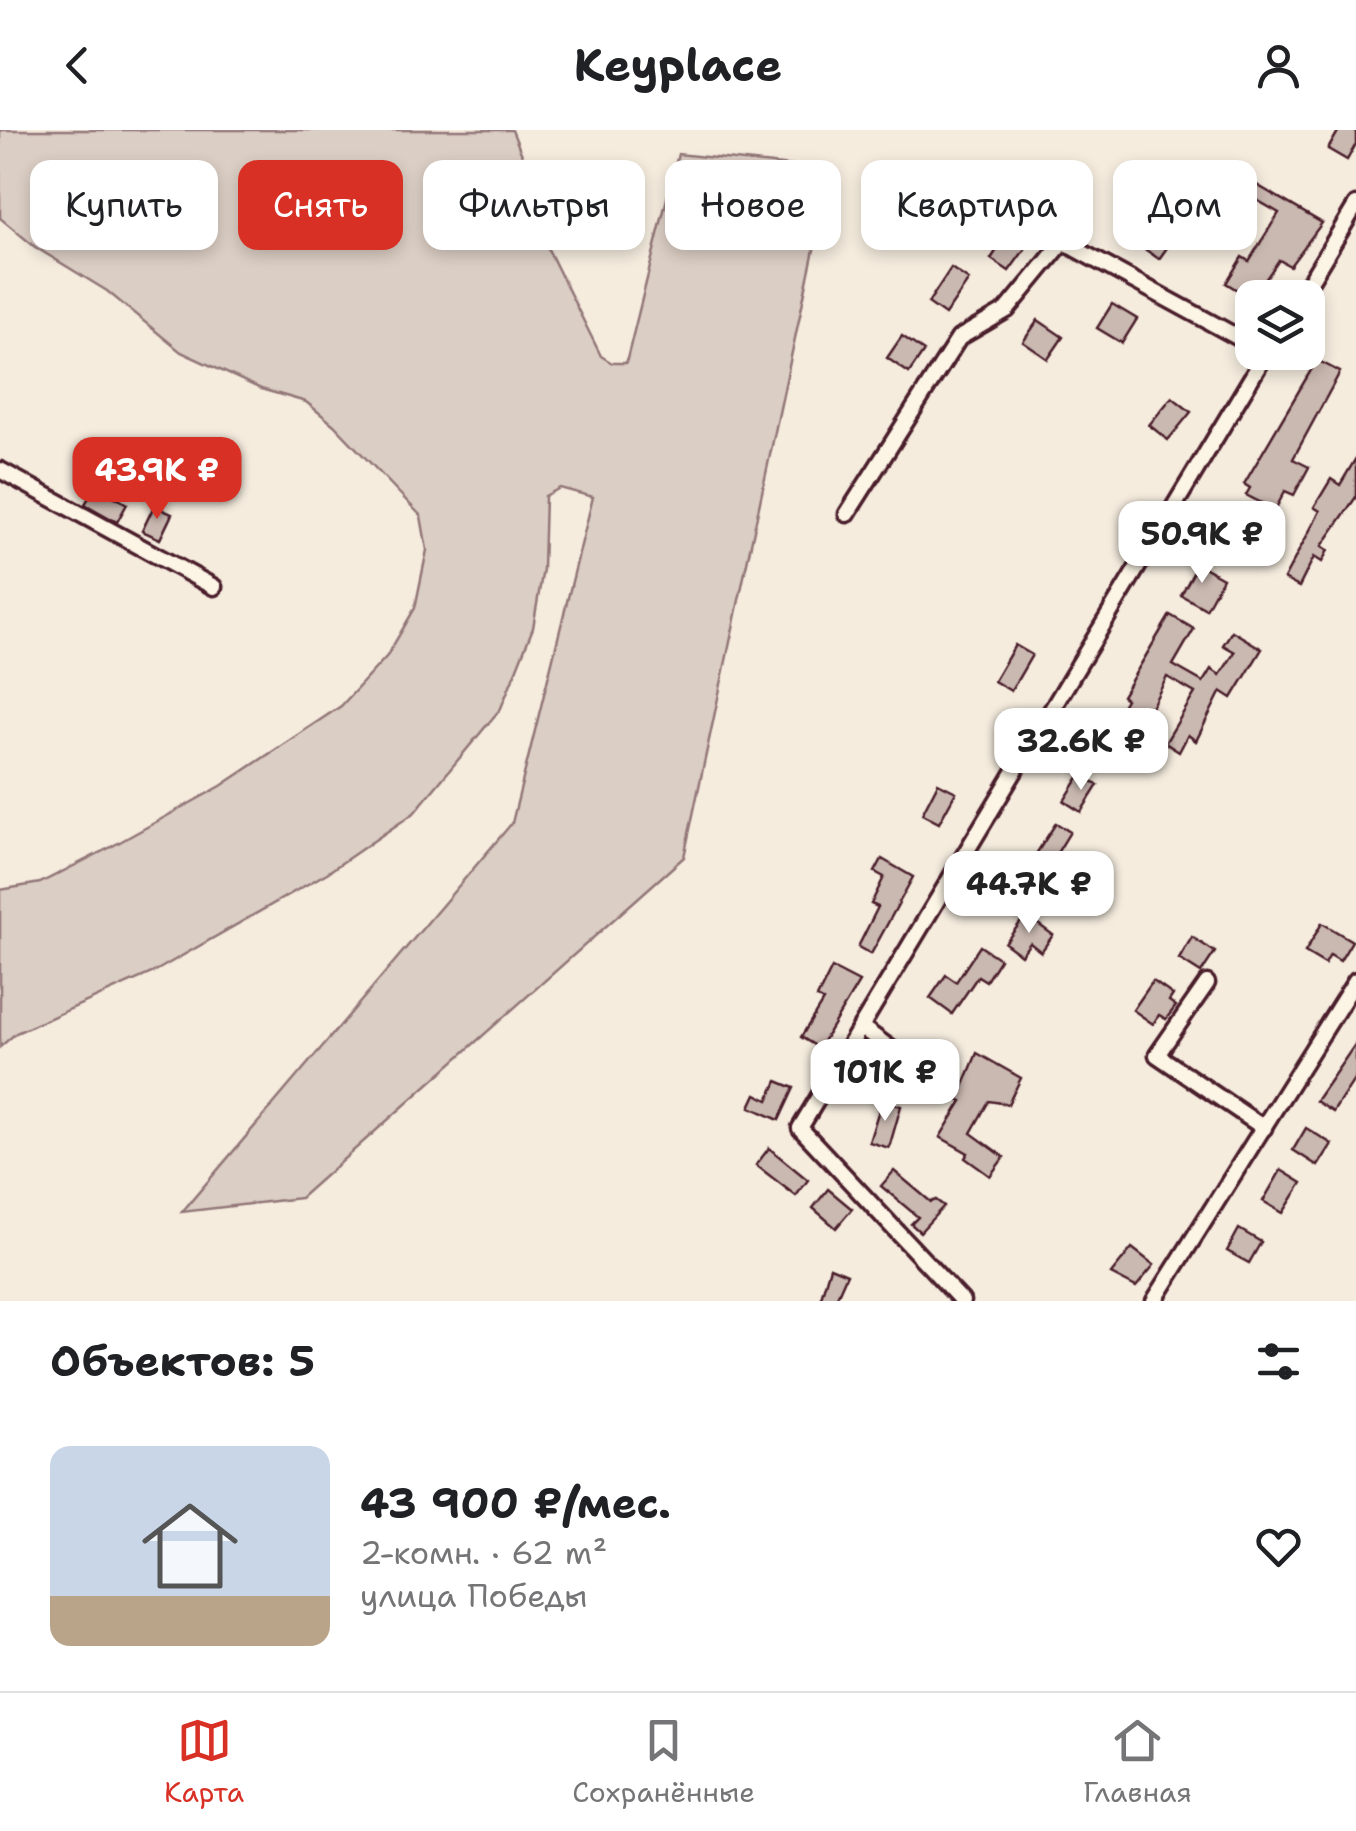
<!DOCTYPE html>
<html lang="ru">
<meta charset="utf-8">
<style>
:root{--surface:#fff;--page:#f6f6f6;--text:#202124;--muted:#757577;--line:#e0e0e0;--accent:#d93025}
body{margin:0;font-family:"Shantell Sans",sans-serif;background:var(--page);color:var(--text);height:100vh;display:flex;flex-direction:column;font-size:38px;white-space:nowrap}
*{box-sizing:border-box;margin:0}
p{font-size:32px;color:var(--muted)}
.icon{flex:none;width:55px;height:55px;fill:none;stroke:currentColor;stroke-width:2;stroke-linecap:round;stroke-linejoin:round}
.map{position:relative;height:1171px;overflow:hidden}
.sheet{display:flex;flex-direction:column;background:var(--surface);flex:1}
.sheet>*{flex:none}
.guide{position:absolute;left:30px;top:30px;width:1298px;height:90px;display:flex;gap:20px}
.fabs{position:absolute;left:1235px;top:150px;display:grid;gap:20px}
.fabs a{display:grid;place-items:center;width:90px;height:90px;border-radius:20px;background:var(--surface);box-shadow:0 5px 15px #0003;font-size:50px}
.price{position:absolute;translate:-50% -85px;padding:0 22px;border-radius:20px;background:#fff;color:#222;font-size:32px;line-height:65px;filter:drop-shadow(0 2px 5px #0008)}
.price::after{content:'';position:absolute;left:50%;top:60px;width:30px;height:22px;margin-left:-15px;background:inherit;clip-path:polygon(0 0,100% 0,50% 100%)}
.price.active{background:var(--accent);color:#fff}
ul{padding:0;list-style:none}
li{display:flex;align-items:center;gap:30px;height:250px;padding:0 50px}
li span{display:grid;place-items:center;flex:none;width:280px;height:200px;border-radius:20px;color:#555}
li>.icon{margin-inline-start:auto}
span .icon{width:120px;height:120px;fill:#fffc;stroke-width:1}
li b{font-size:42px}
h2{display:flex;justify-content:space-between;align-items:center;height:120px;padding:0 50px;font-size:42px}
.pill{padding:0 35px;border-radius:20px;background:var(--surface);box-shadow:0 5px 15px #0003;font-size:35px;line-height:90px}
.pill.active{background:var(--accent);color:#fff}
header{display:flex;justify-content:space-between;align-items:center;height:130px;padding:0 50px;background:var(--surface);font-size:45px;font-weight:700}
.tab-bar{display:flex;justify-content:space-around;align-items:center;height:140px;border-top:2px solid var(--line);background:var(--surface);font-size:28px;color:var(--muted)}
.tab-bar a{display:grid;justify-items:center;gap:5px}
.tab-bar .active{color:var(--accent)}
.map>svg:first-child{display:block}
</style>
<header><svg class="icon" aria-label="back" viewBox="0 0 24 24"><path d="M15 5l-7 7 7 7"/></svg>Keyplace<svg class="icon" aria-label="person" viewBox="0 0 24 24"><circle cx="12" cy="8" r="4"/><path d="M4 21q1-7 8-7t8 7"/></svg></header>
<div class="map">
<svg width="1356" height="1171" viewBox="0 0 1356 1171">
<rect width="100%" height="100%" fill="#f5ecde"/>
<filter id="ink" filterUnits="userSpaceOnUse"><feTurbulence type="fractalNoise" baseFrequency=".01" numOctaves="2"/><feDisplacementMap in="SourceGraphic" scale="20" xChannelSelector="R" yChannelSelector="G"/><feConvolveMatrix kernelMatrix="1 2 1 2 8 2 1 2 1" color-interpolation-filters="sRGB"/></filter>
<g filter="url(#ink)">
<path fill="#dbcec4" stroke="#927678" stroke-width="2.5" d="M0 0H512L530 45 543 109 601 226 612 233H626L678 24 831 40 684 727 300 1068 182 1082 512 693 593 367 560 358 545 366 543 439 533 498 501 578 414 683 327 743 152 843 16 903 0 917V760L40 753 109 718 221 656 341 576 387 526 415 478 427 420 421 386 334 295 306 272 261 259 181 222 107 161 35 117 0 88Z"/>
<g fill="#cab9b1" stroke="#4a1f2b" stroke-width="2.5">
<path d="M1339 0H1356V14L1347 30 1328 19Z"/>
<path d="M1243 47 1322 93 1290 136 1279 130 1252 169 1226 153 1242 127 1249 131 1279 83 1236 58Z"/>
<path d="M1007 65 1046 90 1009 141 991 129 1016 90 999 79Z"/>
<path d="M1135 87 1171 112 1159 129 1123 104Z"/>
<path d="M951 138 969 150 945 185 928 173Z"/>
<path d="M1112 174 1137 189 1122 213 1097 198Z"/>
<path d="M1038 190 1063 207 1048 229 1023 212Z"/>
<path d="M902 206 924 221 909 243 887 228Z"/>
<path d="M1317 230 1340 242 1293 329 1309 337 1294 365 1285 361 1275 380 1246 365 1250 358 1244 354Z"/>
<path d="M1172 267 1191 282 1168 310 1149 295Z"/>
<path d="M1356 328V367L1322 416 1328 420 1322 432 1314 427 1299 457 1284 449 1320 381 1314 377 1331 349 1340 355Z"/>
<path d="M96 356 127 374 117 392 85 374Z"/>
<path d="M154 376 172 384 160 409 142 401Z"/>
<path d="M1228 382 1252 395 1238 420 1215 408Z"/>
<path d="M1198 434 1223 448 1206 479 1181 465Z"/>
<path d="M1170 485 1194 499 1173 535 1203 552 1211 539 1220 545 1235 522 1223 515 1232 501 1262 519 1232 568 1221 561 1196 611 1188 605 1179 622 1165 613 1195 563 1167 547 1127 624 1103 610 1126 569 1122 566Z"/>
<path d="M1015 515 1032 525 1011 561 994 551Z"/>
<path d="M1081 644 1098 655 1081 682 1064 671Z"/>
<path d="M938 653 956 662 939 693 922 684Z"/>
<path d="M1056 693 1070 702 1024 777 1009 766Z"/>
<path d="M882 729 913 747 871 824 858 817 878 777 871 774 884 747 875 742Z"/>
<path d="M1026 785 1053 805 1041 822 1030 813 1021 825 1005 813Z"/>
<path d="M1322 793 1352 811 1340 831 1330 825 1325 834 1305 822Z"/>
<path d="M1192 807 1215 822 1201 843 1179 829Z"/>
<path d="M980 816 1000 829 986 851 978 846 952 884 930 868 946 845 956 852Z"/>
<path d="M832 838 859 852 819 918 801 907 823 871 817 868Z"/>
<path d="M1153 851 1173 865 1169 871 1176 876 1166 889 1159 885 1153 894 1133 880Z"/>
<path d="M1356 913V947L1333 982 1316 971Z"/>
<path d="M977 923 1021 948 1008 974 989 971 971 1003 1004 1027 990 1046 965 1028 968 1023 940 1007 962 971 958 969Z"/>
<path d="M777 951 794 958 779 990 750 977 756 964 768 970Z"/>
<path d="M882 970 901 976 889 1018 869 1012Z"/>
<path d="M1306 998 1332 1014 1318 1036 1293 1020Z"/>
<path d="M769 1018 808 1050 796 1066 756 1035Z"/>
<path d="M1281 1040 1302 1053 1283 1083 1263 1071Z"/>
<path d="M894 1041 931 1072 936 1070 944 1076 920 1102 911 1094 918 1087 881 1056Z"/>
<path d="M828 1059 852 1079 836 1098 813 1078Z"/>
<path d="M1239 1099 1261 1112 1249 1133 1227 1121Z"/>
<path d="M1132 1118 1154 1135 1136 1157 1111 1144Z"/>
<path d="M830 1137 847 1144 835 1171H820Z"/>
</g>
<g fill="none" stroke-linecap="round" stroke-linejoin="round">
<defs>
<g id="minor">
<path d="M1300 168 1356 75"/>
<path d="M0 340 214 457"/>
<path d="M847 384 959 208 1007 180 1063 112 1252 215"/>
<path d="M1207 853 1157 925 1264 998"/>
<path d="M861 897 938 953"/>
<path d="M962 1171 800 998 1267 222"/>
<path d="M1154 1171 1356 850"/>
</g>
</defs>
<use href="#minor" stroke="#4a1f2b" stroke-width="21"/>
<use href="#minor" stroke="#fcf5e5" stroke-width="14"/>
</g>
</g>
</svg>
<div class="fabs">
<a><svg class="icon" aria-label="layers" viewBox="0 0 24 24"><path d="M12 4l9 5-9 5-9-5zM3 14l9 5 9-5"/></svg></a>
</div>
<b class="price active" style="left:157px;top:392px">43.9K ₽</b>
<b class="price" style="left:1202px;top:456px">50.9K ₽</b>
<b class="price" style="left:1081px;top:663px">32.6K ₽</b>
<b class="price" style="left:1029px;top:806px">44.7K ₽</b>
<b class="price" style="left:885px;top:994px">101K ₽</b>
<div class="guide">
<a class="pill">Купить</a>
<a class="pill active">Снять</a>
<a class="pill">Фильтры</a>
<a class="pill">Новое</a>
<a class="pill">Квартира</a>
<a class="pill">Дом</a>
</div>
</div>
<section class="sheet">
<h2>Объектов: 5<svg class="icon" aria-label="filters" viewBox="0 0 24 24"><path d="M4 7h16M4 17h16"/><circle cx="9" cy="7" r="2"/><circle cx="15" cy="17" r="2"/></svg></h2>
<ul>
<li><span style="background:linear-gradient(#c9d6e8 75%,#b9a48a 0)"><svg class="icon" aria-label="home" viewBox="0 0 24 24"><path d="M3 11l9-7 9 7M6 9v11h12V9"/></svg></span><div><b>43 900 ₽/мес.</b><p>2-комн. · 62 m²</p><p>улица Победы</p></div><svg class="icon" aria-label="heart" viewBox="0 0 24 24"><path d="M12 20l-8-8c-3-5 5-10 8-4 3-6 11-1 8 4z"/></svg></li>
</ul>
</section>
<nav class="tab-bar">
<a class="active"><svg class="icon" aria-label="map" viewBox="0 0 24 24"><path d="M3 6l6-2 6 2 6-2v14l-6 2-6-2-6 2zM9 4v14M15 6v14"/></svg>Карта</a>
<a><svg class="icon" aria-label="saved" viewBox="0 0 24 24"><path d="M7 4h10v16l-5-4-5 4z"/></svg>Сохранённые</a>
<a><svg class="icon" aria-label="home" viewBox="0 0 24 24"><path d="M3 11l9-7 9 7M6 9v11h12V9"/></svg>Главная</a>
</nav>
